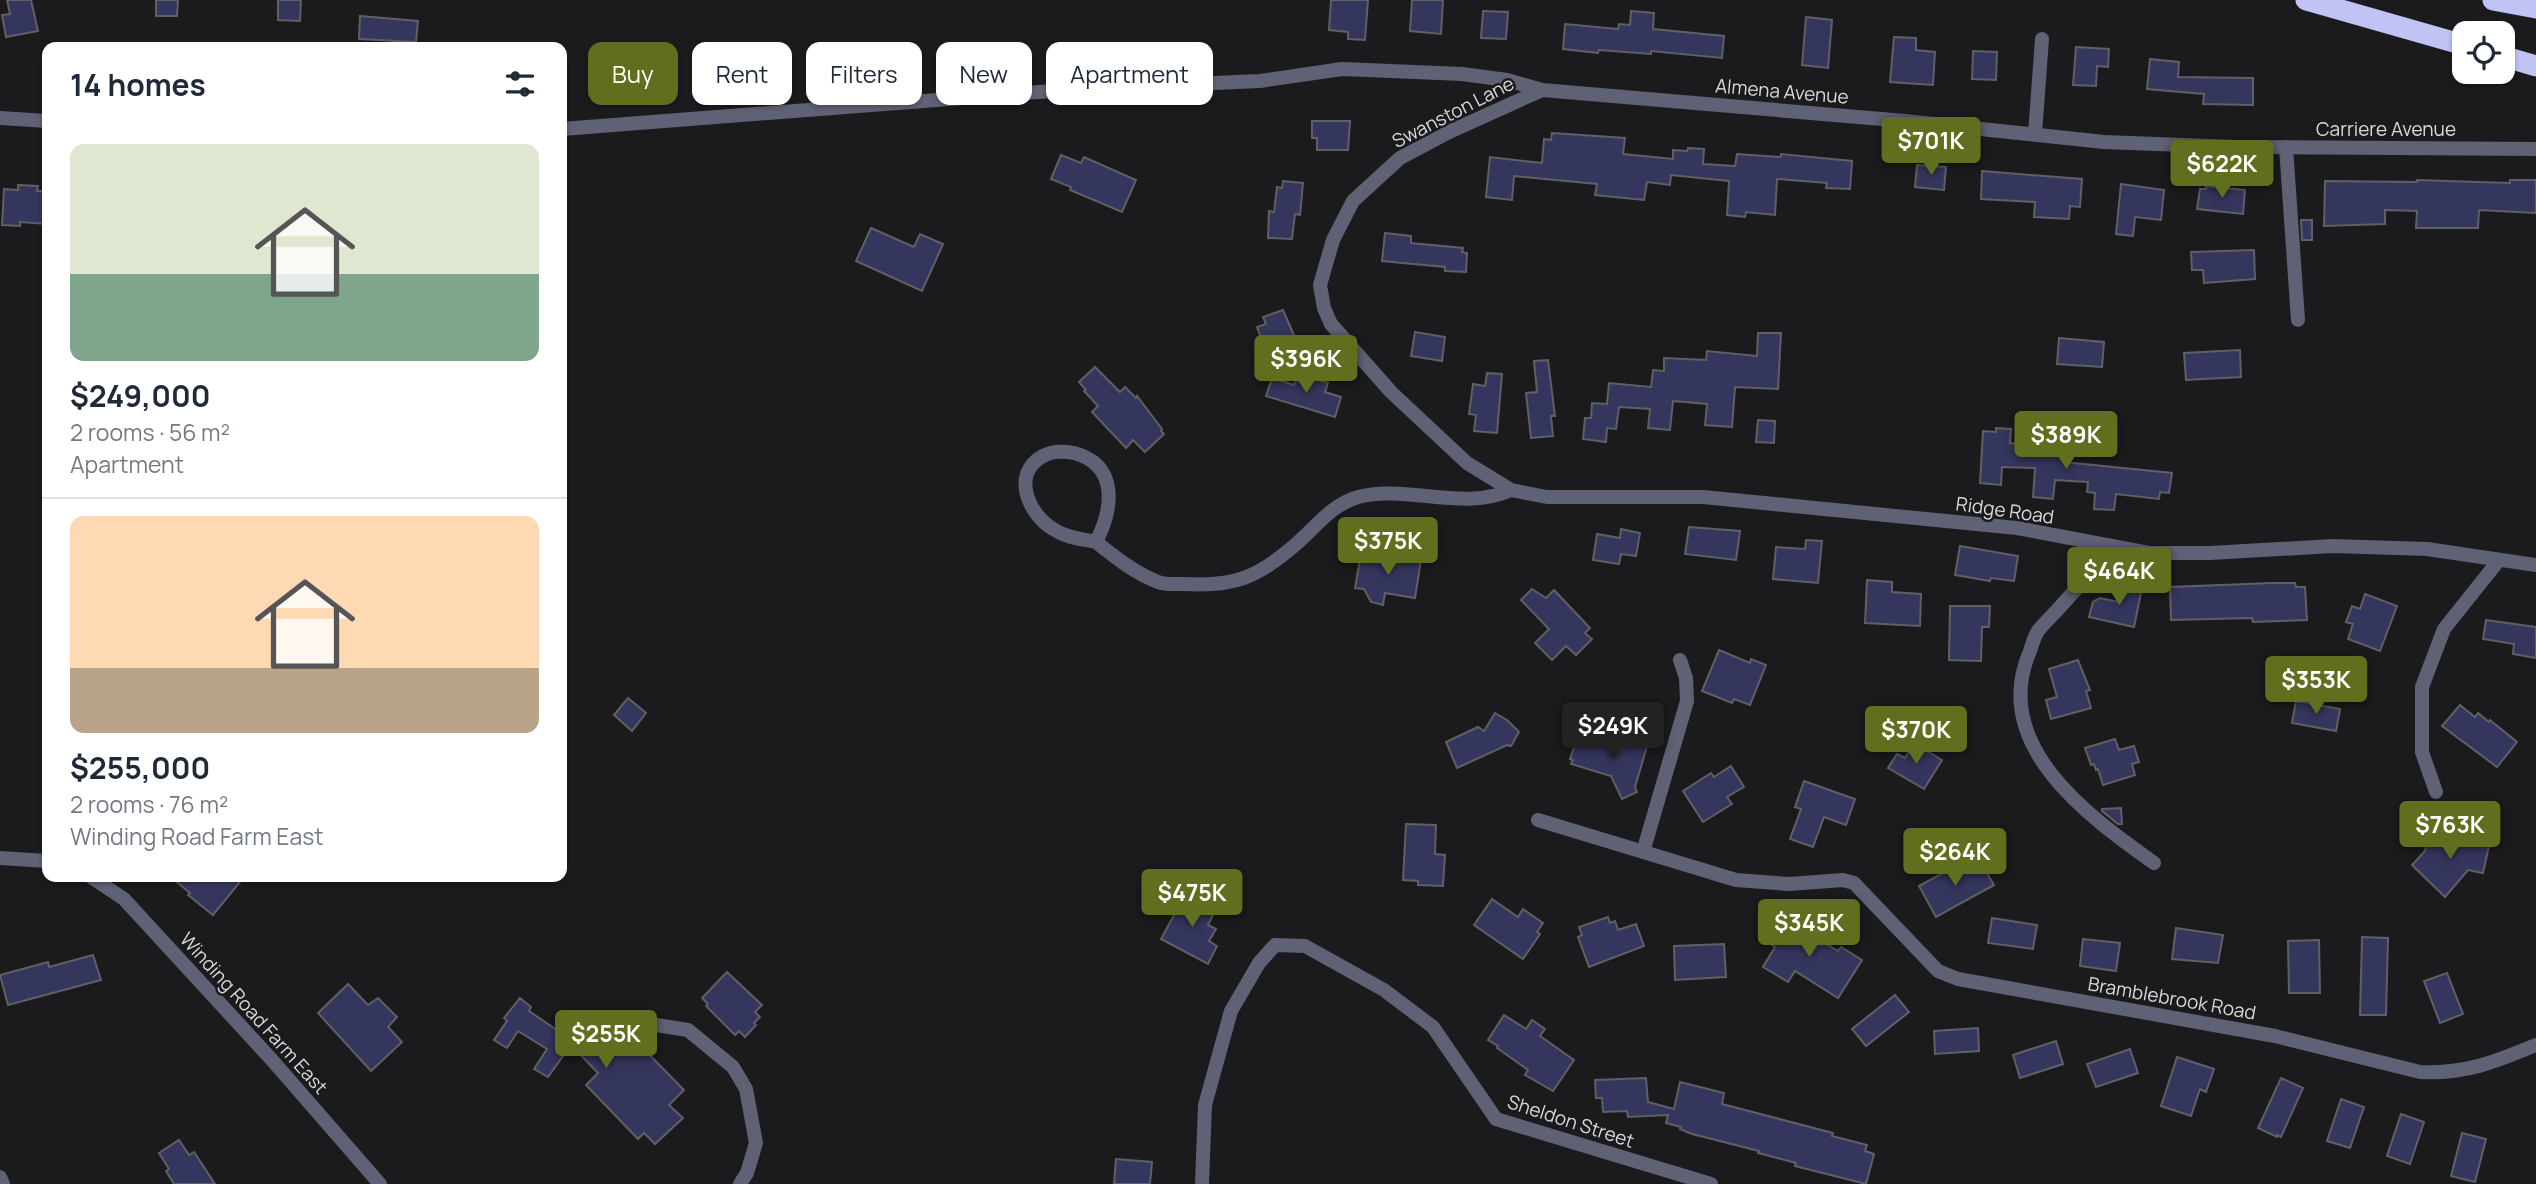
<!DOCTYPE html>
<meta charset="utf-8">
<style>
:root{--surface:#fff;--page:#f2f2f3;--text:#1f2937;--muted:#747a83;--line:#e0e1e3;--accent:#606f1e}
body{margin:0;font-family:Manrope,sans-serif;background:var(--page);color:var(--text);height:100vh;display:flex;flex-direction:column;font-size:26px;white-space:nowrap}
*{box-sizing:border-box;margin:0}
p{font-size:23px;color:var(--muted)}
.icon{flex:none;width:38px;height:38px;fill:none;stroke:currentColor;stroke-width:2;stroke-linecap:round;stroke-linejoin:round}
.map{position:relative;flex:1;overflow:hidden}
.panel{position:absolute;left:42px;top:42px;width:525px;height:840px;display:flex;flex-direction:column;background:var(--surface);border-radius:14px;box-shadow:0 2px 5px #0004}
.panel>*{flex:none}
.top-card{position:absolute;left:588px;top:42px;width:665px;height:63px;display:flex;gap:14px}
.controls{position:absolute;left:2452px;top:21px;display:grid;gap:14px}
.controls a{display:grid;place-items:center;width:63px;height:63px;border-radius:14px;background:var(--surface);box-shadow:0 2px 5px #0004;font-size:35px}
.price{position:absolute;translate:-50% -60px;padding:0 16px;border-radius:7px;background:var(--accent);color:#fff;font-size:23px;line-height:46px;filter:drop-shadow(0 2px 4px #0008)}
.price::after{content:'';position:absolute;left:50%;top:42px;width:21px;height:16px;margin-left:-10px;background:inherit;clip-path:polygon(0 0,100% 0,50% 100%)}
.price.selected{background:#222;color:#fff}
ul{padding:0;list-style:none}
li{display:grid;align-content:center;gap:14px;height:371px;padding:0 28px}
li+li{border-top:2px solid var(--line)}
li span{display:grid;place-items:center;height:217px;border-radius:14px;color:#555}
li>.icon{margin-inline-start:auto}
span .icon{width:126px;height:126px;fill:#fffc;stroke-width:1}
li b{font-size:30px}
h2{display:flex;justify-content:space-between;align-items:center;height:84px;padding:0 28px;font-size:30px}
.tag{padding:0 24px;border-radius:14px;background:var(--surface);box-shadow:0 2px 5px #0004;font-size:24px;line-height:63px}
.tag.selected{background:var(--accent);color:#fff}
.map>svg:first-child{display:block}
</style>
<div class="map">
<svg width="2536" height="1184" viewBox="0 0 2536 1184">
<rect width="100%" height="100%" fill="#1b1b1e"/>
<g fill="#35365d" stroke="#606064" stroke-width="2">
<path d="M7 0H31L38 31 6 37 2 15 10 14Z"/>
<path d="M156 0H178L177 16H156Z"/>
<path d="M278 0H301L300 21 278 20Z"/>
<path d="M1331 0H1368L1365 40 1348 39V32L1329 30Z"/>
<path d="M1412 0H1443L1441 34 1410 31Z"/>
<path d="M1483 11 1508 12 1506 39 1481 38Z"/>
<path d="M1631 11 1654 13 1653 29 1724 36 1722 58 1651 51V54L1599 50 1598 53 1563 49 1565 24 1618 29 1619 24 1630 25Z"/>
<path d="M360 16 418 21 416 42 359 39Z"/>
<path d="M1806 17 1832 20 1828 68 1802 65Z"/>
<path d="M1894 37 1916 38V50L1935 52 1933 85 1890 82Z"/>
<path d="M2076 47 2109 49 2108 67 2097 66 2096 86 2073 85Z"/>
<path d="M1973 51 1997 52 1996 80 1972 79Z"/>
<path d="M2150 59 2179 62 2178 77 2253 78V105L2203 104 2204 94 2147 89Z"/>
<path d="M1312 121H1350L1348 150H1317V138H1312Z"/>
<path d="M1552 133 1625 138 1623 154 1673 159V150L1687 151 1688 148 1704 149 1703 164 1735 166 1737 154 1781 157V154L1852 161 1850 189 1826 188 1827 183 1777 179 1775 215 1746 212 1745 217 1727 215 1729 181 1671 175 1670 185 1647 182 1644 200 1595 195 1597 184 1514 176 1512 200 1486 197 1490 157 1542 163 1544 139 1551 140Z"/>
<path d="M1061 155 1081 163 1084 157 1136 180 1122 212 1070 190 1071 187 1051 179Z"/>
<path d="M1917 165 1946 167 1944 190 1915 187Z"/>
<path d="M1982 171 2082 179 2080 207 2070 206 2069 219 2034 217 2035 202 1981 199Z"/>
<path d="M2417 180 2510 183V180H2536V213L2479 210 2478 228H2416L2417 211 2385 210V224L2324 226 2325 181 2417 182Z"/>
<path d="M1283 181 1303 183 1300 215 1295 214 1292 239 1268 238 1269 211 1274 212 1277 187 1282 188Z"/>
<path d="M2121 184 2164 190 2161 220 2135 217 2133 236 2116 234Z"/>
<path d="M18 185 38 186 37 191H47V224L20 222V226L2 225 4 189 18 190Z"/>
<path d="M2206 186 2245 190 2243 214 2197 209 2200 189H2206Z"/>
<path d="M2301 220H2312V240H2302Z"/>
<path d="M871 228 914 247 920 234 943 244 922 291 856 261Z"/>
<path d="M1385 233 1411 236V243L1463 248 1462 252 1467 253 1466 272 1445 271V267L1382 261Z"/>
<path d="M2254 250 2255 279 2204 283 2203 270H2192L2191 252Z"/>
<path d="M1283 310 1296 340 1266 352 1257 327 1266 324 1263 317Z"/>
<path d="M1415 332 1445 337 1442 361 1411 356Z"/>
<path d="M1758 333H1781L1778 389 1735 387 1732 427 1705 425 1707 404 1673 401 1670 430 1648 428 1650 409 1619 407 1616 429 1607 428 1606 442 1583 439 1585 418H1591L1592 403 1607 404 1609 383 1651 387 1653 370 1664 371V358L1706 360 1707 351 1757 356Z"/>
<path d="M2059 338 2104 342 2102 367 2057 364Z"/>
<path d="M2240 350 2241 377 2186 380 2184 353Z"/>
<path d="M1548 360 1555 416H1551L1553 436 1531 438 1526 393 1537 392 1534 361Z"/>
<path d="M1095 367 1120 392 1125 387 1136 398 1137 396 1162 429 1161 431 1164 434 1145 452 1133 440 1126 448 1092 412 1098 406 1084 391 1086 390 1079 382Z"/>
<path d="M1298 373 1328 383 1325 392 1341 397 1335 417 1266 396 1272 378 1294 385Z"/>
<path d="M1487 373 1502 374 1497 433 1474 431 1476 415 1469 414 1473 384 1485 386Z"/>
<path d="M1758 420 1775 421 1774 443 1756 442Z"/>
<path d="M1996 428 2011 429 2010 443 2065 448 2064 462 2172 473 2169 493 2160 492 2159 499 2116 494 2114 510 2094 509 2095 493 2087 492 2088 482 2055 480 2053 499 2033 497 2035 468 2002 467 2001 485 1980 483 1983 431 1996 432Z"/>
<path d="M1689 527 1740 531 1736 560 1685 554Z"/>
<path d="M1621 529 1640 533 1636 556 1621 554 1619 564 1593 560 1597 534 1620 538Z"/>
<path d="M1806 540 1822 541 1818 583 1773 579 1776 547 1805 549Z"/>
<path d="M1960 546 2018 556 2014 581 1991 578 1990 581 1955 575Z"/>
<path d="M1361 554 1403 560V557L1421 560 1415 598 1385 593 1383 605 1371 602 1364 589 1355 588Z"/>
<path d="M1867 580 1892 582V592L1921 594 1920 626 1865 623Z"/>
<path d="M2272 583H2295L2296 587H2305L2307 620 2253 622 2252 618 2171 620 2170 587Z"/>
<path d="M2122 584 2142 588 2134 627 2089 617 2093 602 2100 598 2119 602Z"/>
<path d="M1532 589 1546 598 1554 590 1590 628 1585 633 1592 639 1576 655 1566 646 1552 660 1535 643 1549 629 1521 600Z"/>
<path d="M2365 594 2397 606 2380 651 2348 639 2353 624 2346 622 2352 606 2360 609Z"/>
<path d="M1950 606H1990L1989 627H1982L1981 661 1949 660Z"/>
<path d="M2486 620 2536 627V658L2513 654 2514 644 2483 639Z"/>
<path d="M1719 650 1750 663 1751 659 1766 665 1750 705 1734 699 1732 703 1702 691Z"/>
<path d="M2078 660 2090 690 2086 691 2091 708 2051 719 2046 700 2057 697 2049 669Z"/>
<path d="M628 698 646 713 632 731 614 715Z"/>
<path d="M2296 701 2340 709 2336 731 2292 723Z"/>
<path d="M2460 705 2475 717 2478 713 2489 722 2490 720 2517 742 2497 767 2442 726Z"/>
<path d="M1495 713 1507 720 1519 732 1511 746 1507 745 1457 768 1446 742 1478 727 1484 731Z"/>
<path d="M1577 738 1615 749 1634 739 1648 743 1635 787 1637 792 1622 799 1611 776 1571 764 1573 760 1570 759Z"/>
<path d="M2115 739 2119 750 2134 746 2139 762 2132 764 2135 775 2103 785 2098 769 2096 770 2094 764 2091 765 2085 748Z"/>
<path d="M1914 743 1942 760 1924 789 1888 768 1897 754 1905 758Z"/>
<path d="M1731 766 1744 787 1727 797 1732 804 1703 822 1683 791 1711 773 1714 777Z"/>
<path d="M1804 781 1855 799 1846 825 1824 817 1813 847 1790 839 1801 809 1795 807Z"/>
<path d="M2121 808 2122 824H2118L2102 811V809Z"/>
<path d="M1406 824 1436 825 1435 854 1445 855 1443 886 1418 885V881L1403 880Z"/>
<path d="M2429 833 2489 846 2483 873 2468 870 2445 897 2412 865 2425 851Z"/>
<path d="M1981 863 1994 885 1936 917 1919 886 1952 868 1956 876Z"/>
<path d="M171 877H244L213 915 188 895 190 893Z"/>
<path d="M1186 893 1216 909 1208 925 1216 929 1209 941 1217 946 1208 964 1161 939Z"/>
<path d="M1492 899 1518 917 1523 909 1543 923 1537 932 1540 934 1523 959 1474 925Z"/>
<path d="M1608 917 1610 923 1615 921 1618 930 1636 924 1644 946 1589 967 1578 937 1582 935 1579 927Z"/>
<path d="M1780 918 1789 924 1790 922 1838 951 1841 947 1862 960 1838 998 1795 971 1788 982 1763 967 1775 947 1766 941Z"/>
<path d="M1992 918 2037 925 2033 949 1988 943Z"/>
<path d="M2176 928 2223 935 2218 963 2172 959Z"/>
<path d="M2362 937 2388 938 2386 1015H2360Z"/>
<path d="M2083 939 2120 943 2116 971 2080 966Z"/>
<path d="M2319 940 2320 993H2289L2288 941Z"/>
<path d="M1724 944 1726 977 1675 980 1674 946Z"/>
<path d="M93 955 101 980 8 1005 0 975 48 962 49 967Z"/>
<path d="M727 972 762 1005 755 1012 760 1017 754 1023 756 1025 745 1037 739 1031 735 1035 706 1006 708 1004 702 998Z"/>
<path d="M2447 973 2463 1014 2440 1023 2424 981Z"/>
<path d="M348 984 368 1005 378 998 397 1017 388 1027 402 1042 371 1071 318 1013Z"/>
<path d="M1895 995 1909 1012 1866 1046 1852 1029Z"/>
<path d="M520 998 531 1007 529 1011 567 1037 590 1016 617 1044 627 1034 632 1037 684 1090 669 1105 683 1118 655 1144 644 1133 638 1139 586 1085 598 1073 571 1045 548 1077 534 1069 547 1049 518 1031 507 1048 494 1040 507 1021 504 1018Z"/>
<path d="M1504 1015 1526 1029 1532 1020 1545 1029 1540 1036 1574 1060 1553 1091 1525 1075 1528 1070 1497 1048 1498 1046 1488 1040Z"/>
<path d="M1978 1028 1979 1051 1935 1054 1934 1031Z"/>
<path d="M2056 1041 2063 1064 2020 1078 2013 1055Z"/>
<path d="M2130 1049 2138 1073 2096 1087 2087 1064Z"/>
<path d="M2177 1057 2214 1069 2206 1092 2200 1089 2191 1116 2161 1106Z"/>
<path d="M1646 1078 1648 1102 1674 1109 1680 1082 1724 1093 1722 1104 1833 1133 1832 1136 1867 1145 1865 1151 1874 1154 1866 1184 1795 1166 1796 1163 1758 1153 1759 1151 1692 1134 1680 1129 1681 1127 1666 1123 1668 1115 1628 1117 1627 1111 1603 1112 1602 1098H1596L1595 1080Z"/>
<path d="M2281 1078 2303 1088 2281 1137 2277 1135V1137L2258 1128Z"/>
<path d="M2341 1099 2364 1107 2350 1148 2327 1141Z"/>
<path d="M2401 1114 2424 1122 2410 1164 2387 1156Z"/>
<path d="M2462 1133 2486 1139 2475 1182 2451 1176Z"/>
<path d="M179 1140 189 1155 194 1152 215 1184H174L166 1171 169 1169 159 1153Z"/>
<path d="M1116 1159 1152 1162 1150 1184H1114Z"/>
</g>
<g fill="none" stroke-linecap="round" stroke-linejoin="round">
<g stroke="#5f6174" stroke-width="14">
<path d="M1542 90 1449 132 1400 158 1353 201 1333 240 1320 285 1324 308 1331 324 1391 392 1467 463 1511 490 1547 497H1703L2017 528 2149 553H2210L2333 546 2427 549 2536 565"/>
<path d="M0 118 47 121"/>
<path d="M562 129 1078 89 1260 81 1342 69 1462 74 1507 80 1542 90 1905 121 2104 142 2236 147 2536 149"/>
<path d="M2035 134 2042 39"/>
<path d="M2286 147 2298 320"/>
<path d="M1096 542C1082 539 1067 538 1055 530 1029 516 1010 474 1043 456 1052 451 1064 451 1074 453 1119 465 1113 509 1096 542 1116 558 1135 573 1158 582 1166 585 1176 584 1185 584 1235 587 1258 577 1295 545 1316 527 1331 505 1358 497 1405 484 1464 512 1511 490"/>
<path d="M2114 547C2096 567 2078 587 2060 607 2053 615 2044 623 2038 631 2034 637 2032 645 2030 651 1989 745 2088 816 2154 863"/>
<path d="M2436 792 2422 752V687L2444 629 2499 560"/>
<path d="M1538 820 1736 880 1789 884 1843 880 1854 883 1938 971 1958 979 2275 1036 2420 1072C2466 1074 2495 1062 2536 1045"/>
<path d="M1643 852 1687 701 1686 678 1680 660"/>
<path d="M0 858 47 861"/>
<path d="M91 877 124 899 272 1060 380 1184"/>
<path d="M634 1028 650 1024 688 1030 733 1067 746 1089 756 1143 747 1173 740 1184"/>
<path d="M0 1177 3 1184"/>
<path d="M1202 1184 1205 1105 1231 1011 1259 963 1275 945 1305 946 1384 990 1433 1027 1496 1119 1711 1184"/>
</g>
<g stroke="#c0c3f3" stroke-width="21">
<path d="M2306 0 2464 45"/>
<path d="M2493 0 2536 8"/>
<path d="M2502 56 2536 66"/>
</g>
</g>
<g text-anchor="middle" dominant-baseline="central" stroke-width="5" stroke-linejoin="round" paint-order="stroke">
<g font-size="19" fill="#d9d9db" stroke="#1b1b1e">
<text transform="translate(1782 91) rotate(5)">Almena Avenue</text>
<text transform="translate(1453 112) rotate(-27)">Swanston Lane</text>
<text x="2386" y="129">Carriere Avenue</text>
<text transform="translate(2005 510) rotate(8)">Ridge Road</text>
<text transform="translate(2172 998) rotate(10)">Bramblebrook Road</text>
<text transform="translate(254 1013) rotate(48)">Winding Road Farm East</text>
<text transform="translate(1571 1121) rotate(18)">Sheldon Street</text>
</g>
</g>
</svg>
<div class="controls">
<a><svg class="icon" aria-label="locate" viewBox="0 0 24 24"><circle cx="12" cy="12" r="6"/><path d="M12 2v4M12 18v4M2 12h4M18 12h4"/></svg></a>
</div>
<b class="price" style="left:1931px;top:177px">$701K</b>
<b class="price" style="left:2222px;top:200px">$622K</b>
<b class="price" style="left:1306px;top:395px">$396K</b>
<b class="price" style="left:2066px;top:471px">$389K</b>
<b class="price" style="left:1388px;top:577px">$375K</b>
<b class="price" style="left:2119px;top:607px">$464K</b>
<b class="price" style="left:2316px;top:716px">$353K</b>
<b class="price selected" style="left:1613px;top:762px">$249K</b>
<b class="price" style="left:1916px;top:766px">$370K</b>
<b class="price" style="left:2450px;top:861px">$763K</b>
<b class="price" style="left:1955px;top:888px">$264K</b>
<b class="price" style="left:1192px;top:929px">$475K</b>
<b class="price" style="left:1809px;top:959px">$345K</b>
<b class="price" style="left:606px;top:1070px">$255K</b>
<div class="top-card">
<a class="tag selected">Buy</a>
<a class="tag">Rent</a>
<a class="tag">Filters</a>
<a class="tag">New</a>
<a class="tag">Apartment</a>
</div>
<section class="panel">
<h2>14 homes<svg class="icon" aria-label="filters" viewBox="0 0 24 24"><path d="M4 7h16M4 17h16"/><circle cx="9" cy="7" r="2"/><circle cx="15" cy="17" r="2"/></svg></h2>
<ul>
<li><span style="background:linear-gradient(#dfe7d0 60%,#7fa58c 0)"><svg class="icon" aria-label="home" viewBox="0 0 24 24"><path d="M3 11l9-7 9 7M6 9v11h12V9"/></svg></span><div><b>$249,000</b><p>2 rooms · 56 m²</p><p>Apartment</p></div></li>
<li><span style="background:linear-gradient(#ffd9b3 70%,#b9a48a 0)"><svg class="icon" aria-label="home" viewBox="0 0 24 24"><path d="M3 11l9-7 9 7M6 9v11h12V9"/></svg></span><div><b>$255,000</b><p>2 rooms · 76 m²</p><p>Winding Road Farm East</p></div></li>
</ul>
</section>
</div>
